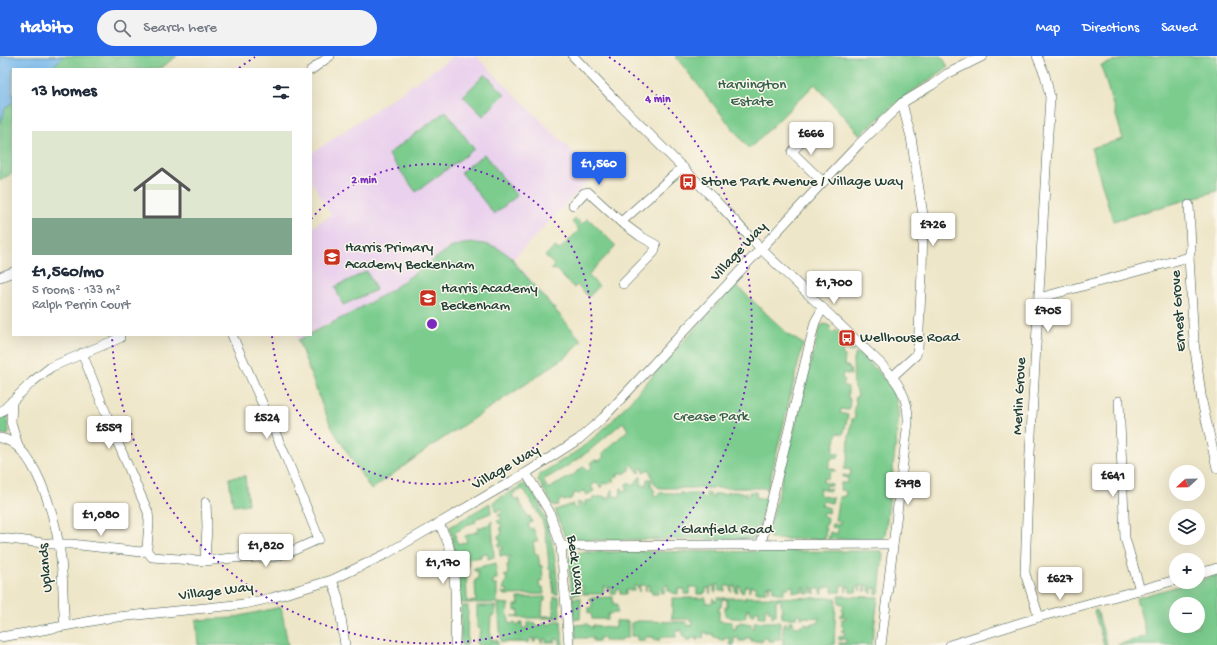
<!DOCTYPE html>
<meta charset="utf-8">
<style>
:root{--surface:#fff;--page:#f2f2f3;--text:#1f2937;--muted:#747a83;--line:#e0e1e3;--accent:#2563eb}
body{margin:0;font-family:"Gochi Hand",sans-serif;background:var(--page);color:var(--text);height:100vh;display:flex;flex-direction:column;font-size:15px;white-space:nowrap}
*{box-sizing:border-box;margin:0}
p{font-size:13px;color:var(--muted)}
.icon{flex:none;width:22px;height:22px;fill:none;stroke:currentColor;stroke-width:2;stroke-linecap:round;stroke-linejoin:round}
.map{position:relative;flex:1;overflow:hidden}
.details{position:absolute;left:12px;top:12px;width:300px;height:268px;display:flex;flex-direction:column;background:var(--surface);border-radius:0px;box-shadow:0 4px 16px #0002}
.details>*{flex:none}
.needle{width:26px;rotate:248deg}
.buttons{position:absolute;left:1169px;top:409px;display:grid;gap:8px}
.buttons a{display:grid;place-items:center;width:36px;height:36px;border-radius:50%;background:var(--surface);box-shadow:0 4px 16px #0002;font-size:20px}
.price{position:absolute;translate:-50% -34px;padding:0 9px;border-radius:4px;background:#fff;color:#222;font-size:13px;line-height:26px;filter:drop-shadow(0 1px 2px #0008)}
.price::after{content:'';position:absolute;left:50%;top:24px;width:12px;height:9px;margin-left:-6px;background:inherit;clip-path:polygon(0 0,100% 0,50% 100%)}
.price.active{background:var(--accent);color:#fff}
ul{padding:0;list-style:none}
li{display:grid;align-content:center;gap:8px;height:212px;padding:0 20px}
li+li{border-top:1px solid var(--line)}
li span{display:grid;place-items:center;height:124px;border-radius:0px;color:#555}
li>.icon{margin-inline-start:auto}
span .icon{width:72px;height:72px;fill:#fffc;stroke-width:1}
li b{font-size:17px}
h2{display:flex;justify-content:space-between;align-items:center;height:48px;padding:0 20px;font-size:17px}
header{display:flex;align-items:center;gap:24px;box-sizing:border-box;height:56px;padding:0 20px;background:var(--accent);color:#fff}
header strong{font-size:19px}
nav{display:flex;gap:22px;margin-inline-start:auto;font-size:14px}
.search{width:280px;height:36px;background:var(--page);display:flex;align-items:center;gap:10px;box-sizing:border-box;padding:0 14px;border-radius:22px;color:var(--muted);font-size:15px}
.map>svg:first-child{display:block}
</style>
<header>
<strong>Habito</strong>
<div class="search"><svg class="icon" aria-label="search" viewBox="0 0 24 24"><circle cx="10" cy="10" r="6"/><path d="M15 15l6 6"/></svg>Search here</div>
<nav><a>Map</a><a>Directions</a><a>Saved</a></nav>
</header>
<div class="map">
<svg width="1217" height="589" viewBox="0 0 1217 589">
<rect width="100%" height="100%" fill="#fbf7ec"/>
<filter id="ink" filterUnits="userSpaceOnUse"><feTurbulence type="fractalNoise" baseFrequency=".025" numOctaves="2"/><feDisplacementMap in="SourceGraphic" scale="8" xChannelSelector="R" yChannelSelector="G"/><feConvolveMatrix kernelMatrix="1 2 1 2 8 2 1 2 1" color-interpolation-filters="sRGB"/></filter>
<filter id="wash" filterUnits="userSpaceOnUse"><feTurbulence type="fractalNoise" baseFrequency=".012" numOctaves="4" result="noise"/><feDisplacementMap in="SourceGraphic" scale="16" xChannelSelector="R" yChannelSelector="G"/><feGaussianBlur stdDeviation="0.9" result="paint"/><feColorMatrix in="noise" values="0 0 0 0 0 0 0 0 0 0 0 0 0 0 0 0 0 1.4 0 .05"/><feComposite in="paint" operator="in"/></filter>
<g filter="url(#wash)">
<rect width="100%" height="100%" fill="#eee6c8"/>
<path fill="#ead1ed" d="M454 0H476L595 118 513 203 582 285 568 299 529 326 433 389 371 434 332 372 322 349 296 279H311V172L331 159 311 124V96L312 97Z"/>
<g fill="#7bcc8e" stroke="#4d8461" fill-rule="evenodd">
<path d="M0 0H177L159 13H13V116L0 125Z"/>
<path d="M675 0H942L948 11 900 44 860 79 815 28 749 93Z"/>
<path d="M1134 0H1217V135L1113 165 1091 92 1123 83 1101 9Z"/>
<path d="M485 18 505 38 483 60 463 40Z"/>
<path d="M446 55 474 93 416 136 388 98Z"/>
<path d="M484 98 517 140 494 158 461 116Z"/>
<path d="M588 162 616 190 588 219 599 230 589 241 577 229 574 232 555 213 553 214 551 213 554 209 545 200 555 191 559 194 579 174 572 166 576 163 582 168Z"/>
<path d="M474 187C492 188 499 191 513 203V205L582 285 568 299 529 326 433 389 371 434 332 372 322 349 298 284 308 279H311V277L350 258 391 234 450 192 463 188Z"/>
<path d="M367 215 376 234 343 249 335 231Z"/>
<path d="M735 228 789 279 803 288 768 432H660C653 430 652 420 649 413L643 416V412H640L639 417 632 408 629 411 631 413 624 418 622 416 617 419 618 421H614V426L612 424 608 428 603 427 601 432 596 427 591 430 594 435 587 439 584 434 580 438 574 437 571 443 564 445 561 443 557 450 554 451 538 424 539 419 580 393 596 380 611 366ZM623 366 628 374 602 398 604 401 599 405 595 404 590 407 592 411 587 415 584 410 573 419 548 433 543 424 566 411 589 395Z"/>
<path d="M826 268 831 271 829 273 833 277 836 274 855 293 853 296 843 294 842 297 845 300 844 309 849 311V312L850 313 851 319 843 317 842 322 845 324 843 329 848 331V342L850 343 849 353 847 354 841 353 840 357 848 359 844 376 843 378 837 377 833 396 839 397 838 402 832 401 828 411 836 414 835 415H831L828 423 824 422 823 426 832 428V430L826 429 825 432 831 433 830 435 820 433 819 437 822 440 833 442 832 447 823 445 821 449 829 452 828 457 823 456 822 459 828 462 827 468H826L824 473H826L825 483H771L768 479 819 274 822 269Z"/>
<path d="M856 297 860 298C883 320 901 334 898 369L885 480 883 482 877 483H828L830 476 837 478 838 472 831 471 832 468H840V465L835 464 839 441 845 440 846 435 840 434 841 427H847L848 422 843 421V419L850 420 851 414 844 413 848 402 849 378H850L852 363 855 362 854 351 856 348 855 341 858 340 856 332H854L853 304Z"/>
<path d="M3 359 7 360 9 376 8 379 0 378V362Z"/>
<path d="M245 420 248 448 233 450 229 422Z"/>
<path d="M641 420V429H646L647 423H651V429L655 436 653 438 656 440 660 437H675V438H680V437H683V438H701V441L706 442V437H710V441H714V438H727V436H742L743 437H746V440H749V436H756L757 442H766L756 481 752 483 574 484 567 483 565 481 555 454 573 448V452L577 453V447L582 446V449H585V445L592 444 593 442 604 440V442H610L611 434H613V440L620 441 621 432H622L623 435 627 434 626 428 629 427 635 428V426Z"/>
<path d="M525 428C531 433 536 441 539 448 553 477 556 507 558 538H554L551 513H549C548 498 547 469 538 457 533 449 528 441 523 433L512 438 515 444 518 443 528 461 530 460 532 466 528 468 530 473 533 472 538 485 533 486 535 498H538L540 510H542L543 525 539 526 540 531H543L544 538 505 539 502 537V536L507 537 508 534 503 533 507 522 504 520 508 519 507 509H509L508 503 510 502V500L506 501 505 499 500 500V494L503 493 502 490 499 491 498 488 501 487 500 484H499L498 480 502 478 500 471 502 470 501 467 499 468 497 465 502 463 501 460 499 461 498 459 503 456 501 453 496 456 495 454 496 450 494 449 493 446 522 429Z"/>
<path d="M490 447 491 457 475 463 476 466 466 469 463 472 454 477 456 480 455 481 458 488 463 486V487L467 486 465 480 478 475V472L490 468V466L492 465 494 501 488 503V497L481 498V501L468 503V511L459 513 451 478 450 471Z"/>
<path d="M881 495 883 497 879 537 876 538V532H872V538L869 535V529H866V535H864V529L861 530 860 535V530H857L856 536H850V531H847L846 536V529H841L840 536H832V530H828V532H823V537H821V533H815V538L813 537V531H811V537H805V531H802V537L801 536H793V530H790L789 532H784V537H776V535H773V529H769V536V530H766V536H756V531L751 530 749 536V530H745L743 537 741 536 740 530H738L737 536H735V530H732L731 536 730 530H725V535H719V529H716V536H714V530H711L710 538 709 532H706V536H704V538H697V531H690V538H684V533H678V538L672 537 671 535H668V529H665L664 537H661V533L659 532 658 538H652V535H649V529L646 530V535L645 529H640L639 536 638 530H634V534H626V538H620V534L617 533 614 538H611L612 532 609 531 607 536V531L604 530 603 538H583V530H580V538L572 539 569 503 572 497 585 496Z"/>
<path d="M496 507 497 523 493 524V529H497V547H461L459 516 466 514 467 546 476 545 475 524 478 523V515H474V512Z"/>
<path d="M1217 519V589H1117L1147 580 1136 542 1193 526H1198V525ZM1176 548H1198V570H1176Z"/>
<path d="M839 540 878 541 872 589H839V587H846V583L839 584V581L845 578 844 575 842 576 841 575 844 572 841 569 843 566 841 564 846 562 845 560 841 561V559L844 556 841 553 844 550 842 547 839 548Z"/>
<path d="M545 541V545H543L542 560H554V541H559L560 562H518L512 560H519V554L515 555V549H519L518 542Z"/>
<path d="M613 541V548H617V557L608 558V563H592L591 557H588V552H592V545L589 544V542Z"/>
<path d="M745 541 836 542 834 589H783V568L786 566V570H789V565H792L793 570 800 571 801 568 804 570 806 568 804 567 811 570 812 567H818L819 562 804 561 801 562V558H797L796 562H782L781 544H776V559L774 561H772V555H768V551L765 552V561H759V555H754V559H750V553H747L745 562H732L725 559V551H727V544L722 543 721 551H719V565L732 566 733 573H736V568H739L740 566 751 568V572H754V566H779L780 567V583H774V585H768V582H763V585H751V582H745V585H739V582H734V589H730V582H725L724 584H719V582L713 581V578H707V576H704L703 582 698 581V584H696V582H691V584H686V581H683L682 574 680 573V575H676V581H660V584H654V581H645V584H637V580H631V567L637 565 686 566 687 569 692 570V565L690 563H672V542H706V547H712L713 542H714V545H717L718 542H741L745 544Z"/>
<path d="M572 542H581L580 563H574Z"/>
<path d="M498 547 509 548C506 555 508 561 510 568L515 567 517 570 522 566V572H527V567L529 565 535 567 536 570 542 569 547 566 548 569 556 565H561L563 589H560V583H555V586H546V583H543V586H541L540 583H535V586H533V582L529 583V586H501Z"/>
<path d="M461 550H468L467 589H461Z"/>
<path d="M477 550H495V560H491L490 578H491L492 584H497L498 589H477V583H479L480 572H477Z"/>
<path d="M281 551 288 589H198L196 564 231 562Z"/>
<path d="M1097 554 1107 589H1104L1094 555Z"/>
<path d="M616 565H628V582H622V585H604V582H599V585H593V582H576L575 569 587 568 592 572 593 569 599 570 603 572 605 570 611 572H616Z"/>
</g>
<path fill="#7bbdf0" stroke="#4d7d92" d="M0 0H64L50 13H13V46L5 52 3 61 0 67Z"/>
</g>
<g filter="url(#ink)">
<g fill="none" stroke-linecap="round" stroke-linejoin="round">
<defs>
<g id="minor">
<path d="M573 0 617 46 717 146 761 193 880 307C897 324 909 341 908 366L881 589"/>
<path d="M1037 0 1045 19 1050 41 1028 432 1025 517 1039 561"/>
<path d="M311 14 330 0"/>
<path d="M813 73 792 96 823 126"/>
<path d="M573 149 584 137 588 136 621 166"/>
<path d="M1189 149 1191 192 1189 201"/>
<path d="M0 221 13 216"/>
<path d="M623 228 654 196 656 189 640 180 621 166 683 111"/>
<path d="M1039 242 1189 201 1194 286 1202 346 1217 412"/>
<path d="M82 297 117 385 148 456 149 466 147 492 146 494"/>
<path d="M893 320 916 299 918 292 922 217 923 159 911 81 902 47"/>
<path d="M12 345 11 366 18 390"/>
<path d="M1119 345 1125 482 1140 534"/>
<path d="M0 357 32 326 51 311 120 282"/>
<path d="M0 382C35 387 54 460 59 489 64 516 62 543 65 569"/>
<path d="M526 417 549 455 561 490 569 589"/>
<path d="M439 467C442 474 445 480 448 487 457 516 456 559 455 589"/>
<path d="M0 482 52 488H71L141 496 146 494"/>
<path d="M761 488 815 266 823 252"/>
<path d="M561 490 893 488"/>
<path d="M146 494 152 501 205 505 232 502 273 501 290 496 319 483 286 401 232 279"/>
<path d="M205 505 207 471 206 446"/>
<path d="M1198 518 1217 512"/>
<path d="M332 524 338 541 345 589"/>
<path d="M0 581 26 577 108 562 245 548 271 542 332 524 386 498 526 417 579 383 603 362 823 126 859 88 902 47 932 29 947 18 983 0"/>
<path d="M950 589 1039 561 1176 524"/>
</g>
</defs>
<use href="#minor" stroke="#3e564a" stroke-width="10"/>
<use href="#minor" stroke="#fff" stroke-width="9"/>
</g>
</g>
<g fill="none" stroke="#7b2cbf" stroke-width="2" stroke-dasharray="2 4">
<path d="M311 163A160 160 0 1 1 272 279"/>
<path d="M239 12A320 320 0 0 1 255 1M609 1A320 320 0 1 1 112 279"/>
</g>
<defs>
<symbol id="bus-square" viewBox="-11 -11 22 22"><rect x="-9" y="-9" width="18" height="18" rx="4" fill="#c8321e" stroke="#fbf7ec"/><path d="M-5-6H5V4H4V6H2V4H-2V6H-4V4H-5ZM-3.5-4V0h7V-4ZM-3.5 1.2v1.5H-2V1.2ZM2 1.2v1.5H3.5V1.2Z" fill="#fff"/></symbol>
<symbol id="school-square" viewBox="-11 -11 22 22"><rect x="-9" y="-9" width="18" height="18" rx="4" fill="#c8321e" stroke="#fbf7ec"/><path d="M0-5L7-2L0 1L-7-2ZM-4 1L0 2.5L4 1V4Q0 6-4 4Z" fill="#fff"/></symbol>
</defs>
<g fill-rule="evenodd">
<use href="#bus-square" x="678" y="116" width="20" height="20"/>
<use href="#school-square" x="322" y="191" width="20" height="20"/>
<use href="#school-square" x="418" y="232" width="20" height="20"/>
<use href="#bus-square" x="837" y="272" width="20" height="20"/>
</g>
<g text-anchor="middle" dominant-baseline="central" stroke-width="3" stroke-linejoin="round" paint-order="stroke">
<g font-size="15" fill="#36614a" stroke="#fbf7ec">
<text x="752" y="29">Harvington<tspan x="752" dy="17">Estate</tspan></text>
<text x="711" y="361">Crease Park</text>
</g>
<g font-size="15" fill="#1f3d34" stroke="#fbf7ec" text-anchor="start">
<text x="701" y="126">Stone Park Avenue / Village Way</text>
<text x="345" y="192">Harris Primary<tspan x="345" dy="17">Academy Beckenham</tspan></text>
<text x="441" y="233">Harris Academy<tspan x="441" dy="17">Beckenham</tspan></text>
<text x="860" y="282">Wellhouse Road</text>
</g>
<g font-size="15" fill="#1f3d34" stroke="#fbf7ec">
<text transform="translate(739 196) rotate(-47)">Village Way</text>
<text transform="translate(1179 255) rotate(-94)">Ernest Grove</text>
<text transform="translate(1020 340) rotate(-87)">Merlin Grove</text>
<text transform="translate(506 412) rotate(-30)">Village Way</text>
<text x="727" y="474">Glanfield Road</text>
<text transform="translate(575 509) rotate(82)">Beck Way</text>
<text transform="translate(46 512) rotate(-95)">Uplands</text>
<text transform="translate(216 536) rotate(-7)">Village Way</text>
</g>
</g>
<circle cx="432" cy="268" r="6" fill="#7b2cbf" stroke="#fbf7ec" stroke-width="2"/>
<g font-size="12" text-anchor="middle" font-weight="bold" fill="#7b2cbf" stroke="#fbf7ec" stroke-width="3" stroke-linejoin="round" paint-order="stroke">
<text x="658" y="46">4 min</text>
<text x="364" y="127">2 min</text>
</g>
</svg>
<div class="buttons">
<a><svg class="needle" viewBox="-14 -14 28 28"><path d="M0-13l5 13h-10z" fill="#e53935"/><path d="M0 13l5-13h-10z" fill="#747a83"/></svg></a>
<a><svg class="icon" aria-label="layers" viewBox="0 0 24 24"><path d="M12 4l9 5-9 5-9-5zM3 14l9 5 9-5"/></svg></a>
<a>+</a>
<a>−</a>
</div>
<b class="price" style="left:811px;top:100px">£666</b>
<b class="price active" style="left:599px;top:130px">£1,560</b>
<b class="price" style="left:933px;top:191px">£726</b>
<b class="price" style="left:834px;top:249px">£1,700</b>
<b class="price" style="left:1048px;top:277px">£705</b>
<b class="price" style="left:267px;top:384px">£524</b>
<b class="price" style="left:109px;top:394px">£559</b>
<b class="price" style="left:1113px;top:442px">£641</b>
<b class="price" style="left:908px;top:450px">£798</b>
<b class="price" style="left:101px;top:481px">£1,080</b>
<b class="price" style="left:266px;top:512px">£1,820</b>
<b class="price" style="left:443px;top:529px">£1,170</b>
<b class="price" style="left:1060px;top:545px">£627</b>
<section class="details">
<h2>13 homes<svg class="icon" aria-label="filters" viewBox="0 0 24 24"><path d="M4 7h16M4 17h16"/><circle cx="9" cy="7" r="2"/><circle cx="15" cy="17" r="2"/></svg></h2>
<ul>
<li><span style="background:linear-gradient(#dfe7d0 70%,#7fa58c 0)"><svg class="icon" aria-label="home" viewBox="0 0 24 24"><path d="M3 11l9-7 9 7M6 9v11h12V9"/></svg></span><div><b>£1,560/mo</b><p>5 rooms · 133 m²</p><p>Ralph Perrin Court</p></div></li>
</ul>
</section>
</div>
